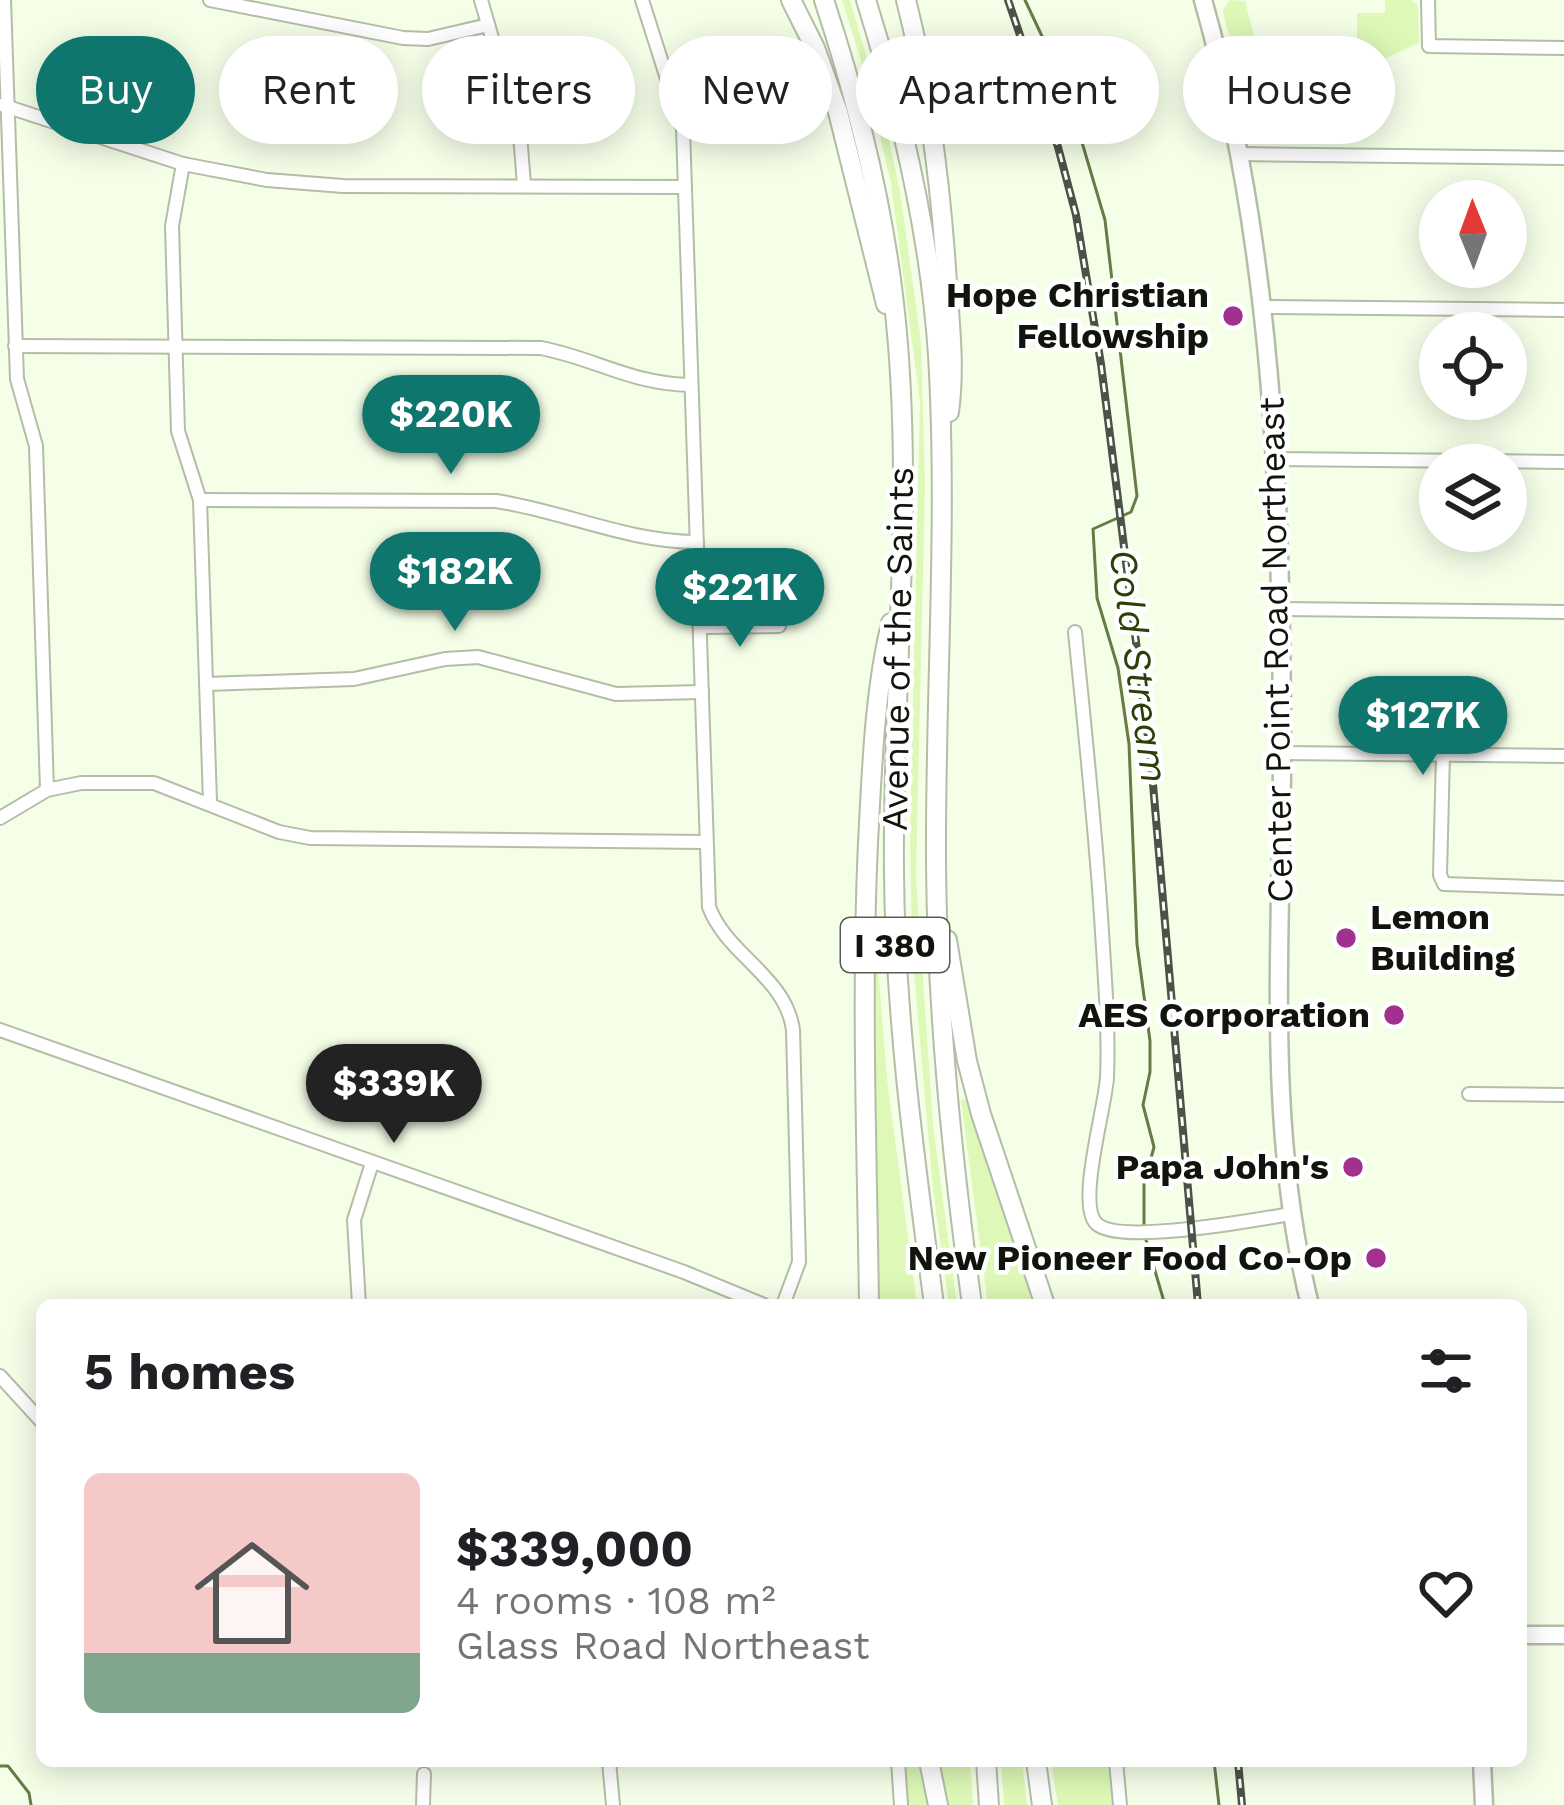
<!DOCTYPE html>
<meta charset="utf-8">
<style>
:root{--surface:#fff;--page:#f2f2f2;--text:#202124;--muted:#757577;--accent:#0f766e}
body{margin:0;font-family:"Work Sans",sans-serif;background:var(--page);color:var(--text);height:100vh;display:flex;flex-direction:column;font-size:45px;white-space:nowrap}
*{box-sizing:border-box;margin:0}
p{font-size:39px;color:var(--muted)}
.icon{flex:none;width:66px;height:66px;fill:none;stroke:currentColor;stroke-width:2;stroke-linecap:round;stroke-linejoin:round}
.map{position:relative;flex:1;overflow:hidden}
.sheet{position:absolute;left:36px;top:1299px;width:1491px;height:468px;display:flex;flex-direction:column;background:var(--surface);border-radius:18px;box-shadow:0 6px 30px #0003}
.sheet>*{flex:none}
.top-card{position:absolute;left:36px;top:36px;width:1494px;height:108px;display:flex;gap:24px}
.needle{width:78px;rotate:359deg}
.buttons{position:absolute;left:1419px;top:180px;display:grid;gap:24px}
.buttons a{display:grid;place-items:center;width:108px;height:108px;border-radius:50%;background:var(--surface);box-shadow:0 6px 30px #0003;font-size:60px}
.price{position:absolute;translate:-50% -102px;padding:0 27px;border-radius:42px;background:var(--accent);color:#fff;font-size:39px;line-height:78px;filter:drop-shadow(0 3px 6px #0008)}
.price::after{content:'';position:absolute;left:50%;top:72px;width:36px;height:27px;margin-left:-18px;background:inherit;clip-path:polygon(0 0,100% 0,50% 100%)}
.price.current{background:#222;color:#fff}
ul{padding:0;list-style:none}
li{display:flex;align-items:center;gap:36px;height:300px;padding:0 48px}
li span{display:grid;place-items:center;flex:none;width:336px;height:240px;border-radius:18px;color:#555}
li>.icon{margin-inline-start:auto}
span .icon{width:144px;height:144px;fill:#fffc;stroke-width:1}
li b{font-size:51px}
h2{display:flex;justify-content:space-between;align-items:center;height:144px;padding:0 48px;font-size:51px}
.pill{padding:0 42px;border-radius:54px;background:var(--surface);box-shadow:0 6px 30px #0003;font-size:42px;line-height:108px}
.pill.current{background:var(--accent);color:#fff}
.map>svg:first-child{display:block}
</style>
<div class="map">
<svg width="1564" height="1805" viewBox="0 0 1564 1805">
<rect width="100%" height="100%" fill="#f5ffe8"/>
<g fill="#ddf8b7">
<path d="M842 0H850L884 117 900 191 921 342 925 486 916 877 933 1125 957 1305H949L933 1189 912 950 910 832 920 402 891 183 867 80Z"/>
<path d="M1230 0 1245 1 1256 43 1253 47C1227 48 1226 25 1223 10Z"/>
<path d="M1385 0H1411L1418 5 1419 43 1384 59 1357 63V13H1385Z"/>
<path d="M872 928H875L887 1079 917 1305H879L873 1173Z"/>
<path d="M969 1099 1039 1305H988L961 1100Z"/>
<path d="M904 1761H922L931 1805H908Z"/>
<path d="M937 1761H970L973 1805H947Z"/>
<path d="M1001 1761H1022L1027 1805H1004Z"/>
<path d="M1051 1761H1109L1113 1805H1058Z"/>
</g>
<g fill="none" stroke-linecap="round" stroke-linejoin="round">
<g stroke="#667c46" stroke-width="3">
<path d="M1025 0 1065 85 1105 220 1137 496 1131 512 1093 529 1097 598 1118 668 1129 744 1137 944 1150 1041V1072L1143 1105 1154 1147 1144 1184V1230"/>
<path d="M1146 1240 1165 1305"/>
<path d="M1214 1761 1219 1805"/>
<path d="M0 1766H8L29 1793 31 1805"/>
</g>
<defs>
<g id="minor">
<path d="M4 0 17 379 36 446 47 790"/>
<path d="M210 0 403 38 428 39 488 25"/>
<path d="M481 0 520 134 524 185"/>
<path d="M642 0 683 129 709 907C727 955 786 977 793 1030L799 1262 783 1305"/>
<path d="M1428 0 1429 46 1564 48"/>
<path d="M2 105 183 164 267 180 343 186 685 187"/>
<path d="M1239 154 1564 158"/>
<path d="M183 164 172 226 178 431 200 500 210 802"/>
<path d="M1265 307 1564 310"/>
<path d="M15 346 541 348C597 359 631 384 691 385"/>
<path d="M1274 459 1564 462"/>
<path d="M200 500 496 501C563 511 628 542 697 542"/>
<path d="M1279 609 1564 612"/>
<path d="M700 627 779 626"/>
<path d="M1075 632C1085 732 1096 832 1102 932 1105 981 1109 1029 1107 1078 1105 1108 1078 1200 1095 1222 1114 1247 1259 1219 1291 1214"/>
<path d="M207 684 354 679 445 659 478 657 616 694 702 692"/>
<path d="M1282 753 1564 756"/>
<path d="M1443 754 1440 875 1444 884 1564 888"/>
<path d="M0 818 47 790 81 783H154L279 832 310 838 706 842"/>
<path d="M0 1030 684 1272 764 1305"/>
<path d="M1469 1094 1564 1095"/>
<path d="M359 1305 354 1220 372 1163"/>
<path d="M0 1376 42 1422"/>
<path d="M609 1761 613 1805"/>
<path d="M898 1761 901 1805"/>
<path d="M1116 1761 1120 1805"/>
<path d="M423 1805 424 1774"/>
</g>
<g id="major">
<path d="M1203 0C1273 247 1282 499 1282 755 1282 939 1265 1125 1310 1305"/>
<path d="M1521 1635H1564"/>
<path d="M1482 1761 1484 1805"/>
</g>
<g id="highway">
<path d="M791 0 815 48 838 112 886 304"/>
<path d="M824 0C861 112 889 228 898 345 912 520 892 696 894 872 895 1017 915 1161 934 1305"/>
<path d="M866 0C902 115 930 234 938 355 948 524 935 693 936 862 937 1011 952 1158 972 1305"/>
<path d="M906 0C930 94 941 186 947 283 950 326 955 369 949 412"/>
<path d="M947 940 967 1061 981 1114 1045 1305"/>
<path d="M869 1305C867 1151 861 998 868 843 872 770 874 694 891 623"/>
<path d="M929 1761 938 1805"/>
<path d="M986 1761 989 1805"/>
<path d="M1036 1761 1042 1805"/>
</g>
</defs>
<use href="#minor" stroke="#b3bda7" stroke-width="16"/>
<use href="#major" stroke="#b3bda7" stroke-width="21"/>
<use href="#highway" stroke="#b3bda7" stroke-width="22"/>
<use href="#minor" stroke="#fff" stroke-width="12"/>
<use href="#major" stroke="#fff" stroke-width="16"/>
<use href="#highway" stroke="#fff" stroke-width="18"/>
<defs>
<g id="rail">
<path d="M1008 0 1058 147 1076 215 1101 364 1151 761 1198 1305"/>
<path d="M1238 1761 1242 1805"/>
</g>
</defs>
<use href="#rail" stroke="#4d5246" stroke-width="8"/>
<use href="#rail" stroke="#fff" stroke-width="3" stroke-dasharray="9" stroke-linecap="butt"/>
</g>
<g fill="#a2318d" stroke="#fff" stroke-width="4.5">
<circle cx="1233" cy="316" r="12"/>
<circle cx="1346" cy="938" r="12"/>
<circle cx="1394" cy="1015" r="12"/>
<circle cx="1353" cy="1167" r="12"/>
<circle cx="1376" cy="1258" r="12"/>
</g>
<g text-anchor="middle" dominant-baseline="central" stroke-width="9" stroke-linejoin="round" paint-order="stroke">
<rect fill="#fff" stroke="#585a55" stroke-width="3" x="841" y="918" width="108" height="54" rx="9"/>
<g font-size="33" font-weight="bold" fill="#11140c">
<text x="895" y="945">I 380</text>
</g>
<g font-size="36" font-weight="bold" fill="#11140c" stroke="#fff" text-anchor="end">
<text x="1209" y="295">Hope Christian<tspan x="1209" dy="41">Fellowship</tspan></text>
<text x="1370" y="917" text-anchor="start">Lemon<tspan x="1370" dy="41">Building</tspan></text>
<text x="1370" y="1015">AES Corporation</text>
<text x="1329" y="1167">Papa John's</text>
<text x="1352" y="1258">New Pioneer Food Co-Op</text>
</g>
<g font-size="36" fill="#11140c" stroke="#fff">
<text transform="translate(898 649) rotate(-89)">Avenue of the Saints</text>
<text transform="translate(1276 650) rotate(-91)">Center Point Road Northeast</text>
</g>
<g font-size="39" font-style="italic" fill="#2d3f08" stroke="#fff">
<text transform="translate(1139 666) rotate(82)">Cold Stream</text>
</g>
</g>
</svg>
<div class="buttons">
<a><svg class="needle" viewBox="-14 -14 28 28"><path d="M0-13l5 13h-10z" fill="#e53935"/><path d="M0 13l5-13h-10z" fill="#757577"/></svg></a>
<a><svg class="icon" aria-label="locate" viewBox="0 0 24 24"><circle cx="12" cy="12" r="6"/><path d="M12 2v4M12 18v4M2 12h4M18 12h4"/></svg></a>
<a><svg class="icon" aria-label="layers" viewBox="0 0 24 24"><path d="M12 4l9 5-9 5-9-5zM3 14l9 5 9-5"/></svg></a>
</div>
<b class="price" style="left:451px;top:477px">$220K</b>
<b class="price" style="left:455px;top:634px">$182K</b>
<b class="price" style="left:740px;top:650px">$221K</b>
<b class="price" style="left:1423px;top:778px">$127K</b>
<b class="price current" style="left:394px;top:1146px">$339K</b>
<div class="top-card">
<a class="pill current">Buy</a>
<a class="pill">Rent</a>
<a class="pill">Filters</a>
<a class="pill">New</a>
<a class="pill">Apartment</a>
<a class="pill">House</a>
</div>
<section class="sheet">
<h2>5 homes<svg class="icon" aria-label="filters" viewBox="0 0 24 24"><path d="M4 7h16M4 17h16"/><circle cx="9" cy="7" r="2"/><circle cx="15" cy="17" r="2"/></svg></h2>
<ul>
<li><span style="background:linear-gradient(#f6c9c9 75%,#7fa58c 0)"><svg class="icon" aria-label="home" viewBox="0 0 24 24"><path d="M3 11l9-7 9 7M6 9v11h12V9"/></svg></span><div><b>$339,000</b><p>4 rooms · 108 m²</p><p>Glass Road Northeast</p></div><svg class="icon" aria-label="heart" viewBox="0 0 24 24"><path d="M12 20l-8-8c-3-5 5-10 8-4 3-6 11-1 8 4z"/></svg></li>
</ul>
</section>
</div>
